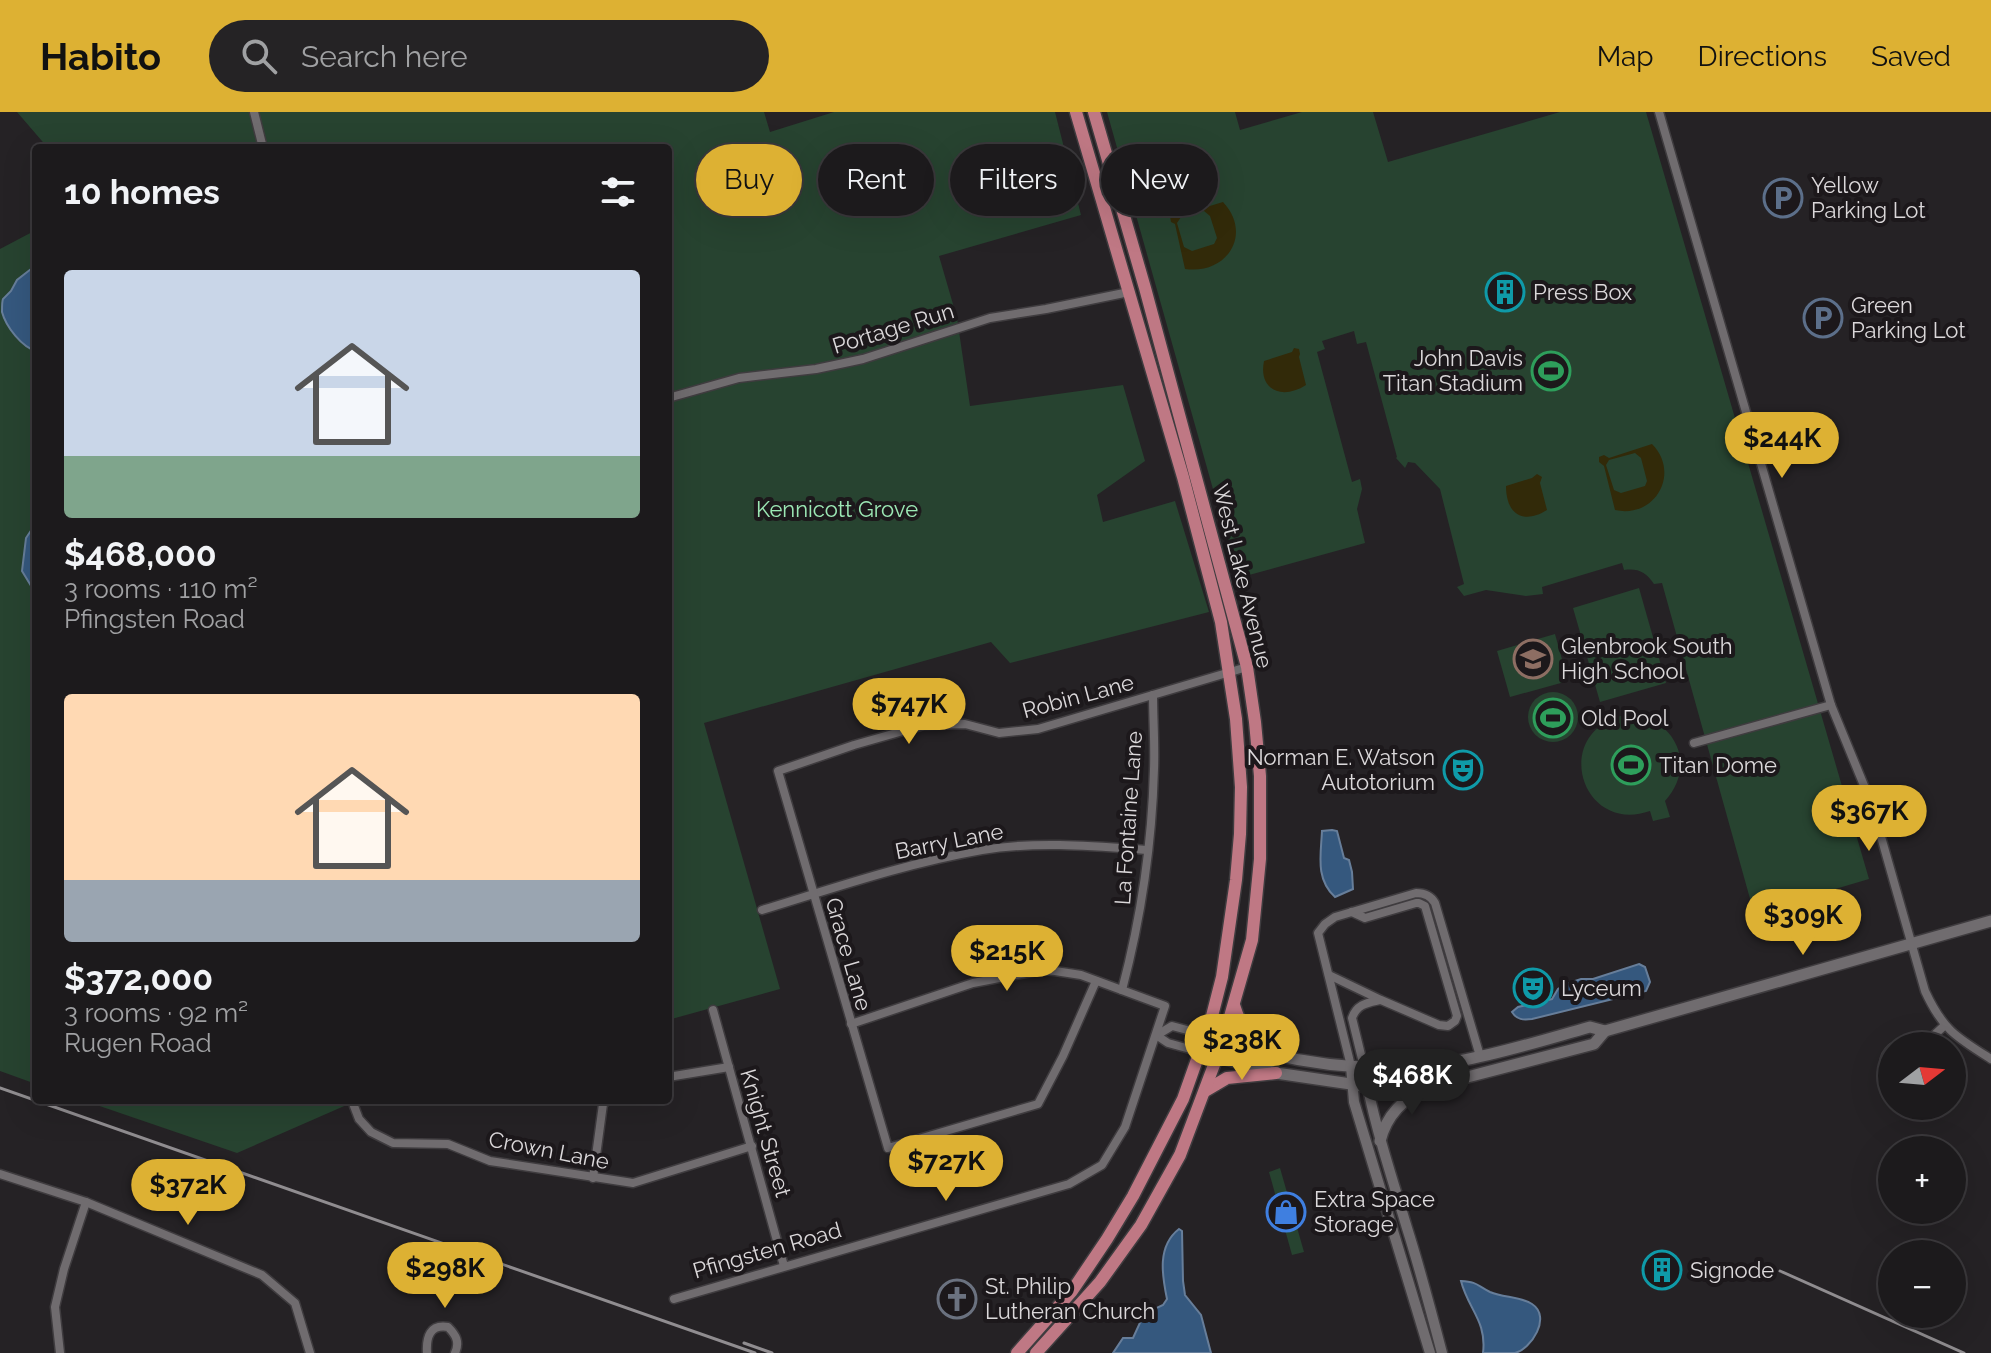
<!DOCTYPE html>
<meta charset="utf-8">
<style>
:root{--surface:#1c1a1c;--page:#252325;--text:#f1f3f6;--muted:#a0a1a3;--line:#3a383b;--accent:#ddb133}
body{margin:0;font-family:Raleway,sans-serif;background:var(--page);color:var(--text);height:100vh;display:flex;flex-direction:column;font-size:30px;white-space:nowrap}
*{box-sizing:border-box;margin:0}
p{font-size:26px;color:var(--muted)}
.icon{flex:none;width:44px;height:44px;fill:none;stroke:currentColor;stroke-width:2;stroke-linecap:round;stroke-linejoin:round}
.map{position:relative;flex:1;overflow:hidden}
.side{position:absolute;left:32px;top:32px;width:640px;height:960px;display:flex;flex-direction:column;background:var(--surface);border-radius:8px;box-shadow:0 8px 32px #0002,0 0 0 2px var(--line)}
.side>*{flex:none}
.banner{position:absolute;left:696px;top:32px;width:760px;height:72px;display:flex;gap:16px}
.needle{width:52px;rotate:74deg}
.controls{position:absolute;left:1878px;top:920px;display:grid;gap:16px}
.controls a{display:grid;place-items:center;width:88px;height:88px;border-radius:50%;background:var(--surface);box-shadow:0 8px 32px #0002,0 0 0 2px var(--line);font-size:40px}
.price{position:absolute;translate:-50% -68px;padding:0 18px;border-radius:28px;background:var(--accent);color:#111;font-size:26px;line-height:52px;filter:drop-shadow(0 2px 4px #0008)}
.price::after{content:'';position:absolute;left:50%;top:48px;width:24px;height:18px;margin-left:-12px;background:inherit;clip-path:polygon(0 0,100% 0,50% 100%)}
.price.active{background:#222;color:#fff}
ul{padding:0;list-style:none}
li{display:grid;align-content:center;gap:16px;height:424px;padding:0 32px}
li span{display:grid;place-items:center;height:248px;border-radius:8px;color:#555}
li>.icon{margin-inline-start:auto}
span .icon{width:144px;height:144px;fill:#fffc;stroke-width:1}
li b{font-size:34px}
h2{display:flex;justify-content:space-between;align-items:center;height:96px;padding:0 32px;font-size:34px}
.chip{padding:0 28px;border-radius:36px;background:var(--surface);box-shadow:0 8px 32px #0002,0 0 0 2px var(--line);font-size:28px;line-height:72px}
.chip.active{background:var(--accent);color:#111}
header{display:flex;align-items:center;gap:48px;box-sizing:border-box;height:112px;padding:0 40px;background:var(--accent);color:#111}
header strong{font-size:38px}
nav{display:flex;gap:44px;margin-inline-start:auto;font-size:28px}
.search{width:560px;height:72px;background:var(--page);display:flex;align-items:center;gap:20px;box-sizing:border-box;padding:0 28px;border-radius:44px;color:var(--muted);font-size:30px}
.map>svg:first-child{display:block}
</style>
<header>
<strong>Habito</strong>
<div class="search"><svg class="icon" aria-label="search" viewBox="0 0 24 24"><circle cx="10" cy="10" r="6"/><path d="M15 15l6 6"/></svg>Search here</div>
<nav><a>Map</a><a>Directions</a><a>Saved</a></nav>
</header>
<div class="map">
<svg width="1991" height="1241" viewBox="0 0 1991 1241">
<rect width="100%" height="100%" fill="#252225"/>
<g fill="#274330">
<path d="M17 0H764L770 20 834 0H1055L1081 103 939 144 957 206 970 294 1123 273 1145 349 1097 383 1103 410 1175 389 1209 500 1010 551 991 530 704 611 780 877 668 908V36H48Z"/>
<path d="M1107 0H1235L1240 18 1302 0H1373L1388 50 1560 0H1646L1869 767 1754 801 1662 471 1654 472C1646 460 1638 456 1624 458L1622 451 1542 475 1543 482 1526 484 1486 478 1464 484 1457 475 1464 472 1440 377 1415 351 1408 350 1405 356 1396 346 1397 345 1366 230 1357 232 1354 219 1322 229 1325 237 1317 240 1352 370 1360 367 1362 377 1357 397 1365 431 1238 466Z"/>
<path d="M36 118V972L0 959V137Z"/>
<path d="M1639 476 1666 571 1600 590 1573 496Z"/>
<path d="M1555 522 1568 569 1510 585 1497 539Z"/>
<circle cx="1553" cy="605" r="25"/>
<path d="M1624 603C1673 602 1699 651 1665 689L1670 705 1653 709 1650 699C1581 723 1550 621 1624 603Z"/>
<path d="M82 988H358L237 1041Z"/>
<path d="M1280 1056 1304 1140 1292 1143 1269 1060Z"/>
</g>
<g fill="#322a09" fill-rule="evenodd">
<path d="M1223 90C1253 122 1227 163 1185 157L1175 112 1171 110 1170 104 1174 101 1180 103ZM1204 99 1210 104 1217 126 1214 132 1192 139 1184 135 1177 111 1181 105Z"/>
<path d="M1294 236 1299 237 1300 242 1299 245 1306 273C1283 288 1258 279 1264 249L1292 240Z"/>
<path d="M1652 332C1681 361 1655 407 1615 398L1604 354 1599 350V345L1604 343 1609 346ZM1635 341 1641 346 1647 369 1645 374 1621 381 1614 378 1606 353 1609 348Z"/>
<path d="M1537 362 1542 365 1540 371 1547 398C1523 413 1506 402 1506 374L1532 366Z"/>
</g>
<g fill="#35587e" stroke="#677e9a" stroke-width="2">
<path d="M31 157 36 162V239C22 235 6 215 2 200 2 198 2 189 3 187L11 179 17 168Z"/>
<path d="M36 411V482L22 459 26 426Z"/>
<path d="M1332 718 1337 719 1344 746 1349 748 1352 760 1353 777 1335 785C1315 767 1321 742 1322 719Z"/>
<path d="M1639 852 1645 855 1650 870 1646 879 1532 907C1523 908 1517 908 1512 900L1518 895 1552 887 1558 877 1566 872 1581 867H1593Z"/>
<path d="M1179 1117 1182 1119 1183 1169 1185 1183 1201 1203 1211 1241H1113L1123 1226H1133L1144 1202 1163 1193 1167 1187C1162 1163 1157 1134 1179 1117Z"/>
<path d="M1461 1169C1478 1170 1476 1173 1490 1180 1504 1186 1519 1184 1532 1192 1552 1205 1531 1237 1515 1241 1506 1241 1492 1241 1483 1241 1487 1209 1468 1197 1461 1169Z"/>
</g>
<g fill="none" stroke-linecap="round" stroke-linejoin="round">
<defs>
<g id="minor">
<path d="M254 0 263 36"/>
<path d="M1659 0 1831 593 1872 693 1925 879C1943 918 1956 925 1991 947"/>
<path d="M668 286 739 266 816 257 863 247 990 206 1046 197 1129 180"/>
<path d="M1694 631 1831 593"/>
<path d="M762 798C834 776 907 751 982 738 1037 729 1093 734 1148 738"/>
<path d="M1329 863 1381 888 1439 913 1448 914 1455 909 1457 904 1455 897 1425 794 1419 791H1416L1365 806 1352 800"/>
<path d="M1096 869 1063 944 1038 992 888 1036 778 659 854 633 924 613 965 612 999 621 1038 617 1247 555"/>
<path d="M1122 878C1141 806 1152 732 1154 657 1155 632 1153 607 1153 583"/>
<path d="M713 898 784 1154"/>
<path d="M1156 923 1168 931 1201 940"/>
<path d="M1157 923 1172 914 1206 923"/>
<path d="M1922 934 1944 914"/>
<path d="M1892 936C1882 945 1882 956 1892 964"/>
<path d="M1351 954 1318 821 1325 812 1335 805 1416 781C1424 781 1431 784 1435 791L1480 944"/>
<path d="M1364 955 1352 906C1357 892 1367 891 1380 888"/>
<path d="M668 965 729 955"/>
<path d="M354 994 359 1007 371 1020 393 1031 448 1032 490 1049 633 1071 752 1034"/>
<path d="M0 1062 86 1090 262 1163 295 1191 310 1241"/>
<path d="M593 1066 603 992 608 988"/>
<path d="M674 1187 1069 1072 1102 1053 1125 1015 1165 894 1081 863 1055 859 1042 858 973 871 851 912"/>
<path d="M60 1241 55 1195 64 1157 86 1090"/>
<path d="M427 1241C426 1225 430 1212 448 1215 456 1223 460 1230 455 1241"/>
</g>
<g id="tertiary">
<path d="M1351 954 1354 990 1430 1241"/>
<path d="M1364 955C1373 1010 1391 1062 1407 1116 1420 1157 1431 1199 1442 1241"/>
</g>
<g id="secondary">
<path d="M1206 923C1288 952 1374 964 1459 949 1503 941 1547 927 1590 915L1605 919 1991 809"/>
<path d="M1201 940 1276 961 1378 976 1452 969 1594 932 1605 919"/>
<path d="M1380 1029C1387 1002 1403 988 1427 974"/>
</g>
<g id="primary">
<path d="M1234 893C1243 922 1251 929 1276 944"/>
<path d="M1205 979 1227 966 1276 961"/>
<path d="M1017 1241 1072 1179 1107 1127 1133 1084 1183 987 1211 908 1222 865 1236 768 1240 722 1241 675 1236 607 1221 510 1183 365 1076 0"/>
<path d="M1036 1241 1100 1170 1141 1113 1180 1043 1223 929 1252 828 1260 747V664L1255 610 1247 555 1145 176 1094 0"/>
</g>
</defs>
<use href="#minor" stroke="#3f3c3f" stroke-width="11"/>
<use href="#tertiary" stroke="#3f3c3f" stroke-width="13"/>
<use href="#secondary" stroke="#3f3c3f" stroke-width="14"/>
<use href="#primary" stroke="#3f3c3f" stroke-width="15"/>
<use href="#minor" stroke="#706c6f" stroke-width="8"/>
<use href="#tertiary" stroke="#706c6f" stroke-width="10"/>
<use href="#secondary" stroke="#706c6f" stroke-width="11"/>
<use href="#primary" stroke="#bf7884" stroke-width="12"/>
<g stroke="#908d90" stroke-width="3">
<path d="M0 976 755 1241"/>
<path d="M1780 1159 1964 1241"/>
<path d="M744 1231 772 1241"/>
</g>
</g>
<defs>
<symbol id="parking-ring" viewBox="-11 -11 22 22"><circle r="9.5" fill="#1c181b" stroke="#5c6f8a" stroke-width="1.5"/><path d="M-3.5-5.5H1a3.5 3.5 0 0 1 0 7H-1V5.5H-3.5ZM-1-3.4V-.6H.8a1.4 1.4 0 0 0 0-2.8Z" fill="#5c6f8a"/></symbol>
<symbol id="building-ring" viewBox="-11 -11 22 22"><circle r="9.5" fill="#1c181b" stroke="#0f9aa8" stroke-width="1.5"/><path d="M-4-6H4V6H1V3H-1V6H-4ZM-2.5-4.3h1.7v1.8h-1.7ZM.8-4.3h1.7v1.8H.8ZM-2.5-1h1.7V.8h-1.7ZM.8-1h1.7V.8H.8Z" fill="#0f9aa8"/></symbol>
<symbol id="stadium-ring" viewBox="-11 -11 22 22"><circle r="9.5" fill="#1c181b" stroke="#2e9e5b" stroke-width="1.5"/><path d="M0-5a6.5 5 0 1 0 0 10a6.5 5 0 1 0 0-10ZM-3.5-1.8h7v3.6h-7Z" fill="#2e9e5b"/></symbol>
<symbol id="school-ring" viewBox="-11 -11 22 22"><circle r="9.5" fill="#1c181b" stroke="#8d6e63" stroke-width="1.5"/><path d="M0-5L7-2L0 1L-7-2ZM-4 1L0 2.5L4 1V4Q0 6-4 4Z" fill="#8d6e63"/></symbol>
<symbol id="theatre-ring" viewBox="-11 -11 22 22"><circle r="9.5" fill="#1c181b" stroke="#0f9aa8" stroke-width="1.5"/><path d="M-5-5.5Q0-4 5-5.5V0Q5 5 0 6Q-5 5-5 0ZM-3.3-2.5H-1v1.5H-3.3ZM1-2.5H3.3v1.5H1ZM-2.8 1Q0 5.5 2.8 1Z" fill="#0f9aa8"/></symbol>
<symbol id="shop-ring" viewBox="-11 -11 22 22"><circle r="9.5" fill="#1c181b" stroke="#3f7fe0" stroke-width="1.5"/><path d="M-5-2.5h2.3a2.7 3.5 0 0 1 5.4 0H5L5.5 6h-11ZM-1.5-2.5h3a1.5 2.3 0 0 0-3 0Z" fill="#3f7fe0"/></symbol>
<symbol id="church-ring" viewBox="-11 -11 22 22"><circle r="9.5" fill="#1c181b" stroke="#6b7280" stroke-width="1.5"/><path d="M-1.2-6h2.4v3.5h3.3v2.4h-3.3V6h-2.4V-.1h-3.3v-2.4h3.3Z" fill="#6b7280"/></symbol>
</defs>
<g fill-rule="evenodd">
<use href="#parking-ring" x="1761" y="64" width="44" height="44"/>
<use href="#building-ring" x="1483" y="158" width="44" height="44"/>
<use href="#parking-ring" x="1801" y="184" width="44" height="44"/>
<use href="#stadium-ring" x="1529" y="237" width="44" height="44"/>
<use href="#school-ring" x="1511" y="525" width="44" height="44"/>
<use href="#stadium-ring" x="1531" y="584" width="44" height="44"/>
<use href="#stadium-ring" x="1609" y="631" width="44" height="44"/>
<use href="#theatre-ring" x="1441" y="636" width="44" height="44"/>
<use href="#theatre-ring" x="1511" y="854" width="44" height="44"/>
<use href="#shop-ring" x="1264" y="1078" width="44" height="44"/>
<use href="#building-ring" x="1640" y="1136" width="44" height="44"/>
<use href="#church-ring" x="935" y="1165" width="44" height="44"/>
</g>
<g text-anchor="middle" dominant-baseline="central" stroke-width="8" stroke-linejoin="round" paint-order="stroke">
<g font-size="22" fill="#dbd8da" stroke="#1c181b" text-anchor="start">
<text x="1811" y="73">Yellow<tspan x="1811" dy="25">Parking Lot</tspan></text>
<text x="1533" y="180">Press Box</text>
<text x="1851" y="193">Green<tspan x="1851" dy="25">Parking Lot</tspan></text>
<text x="1523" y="246" text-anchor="end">John Davis<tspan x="1523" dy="25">Titan Stadium</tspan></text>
<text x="1561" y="534">Glenbrook South<tspan x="1561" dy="25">High School</tspan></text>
<text x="1581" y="606">Old Pool</text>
<text x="1435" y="645" text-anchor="end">Norman E. Watson<tspan x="1435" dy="25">Autotorium</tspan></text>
<text x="1659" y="653">Titan Dome</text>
<text x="1561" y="876">Lyceum</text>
<text x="1314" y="1087">Extra Space<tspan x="1314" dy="25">Storage</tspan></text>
<text x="1690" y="1158">Signode</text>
<text x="985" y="1174">St. Philip<tspan x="985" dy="25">Lutheran Church</tspan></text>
</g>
<g font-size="22" fill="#dbd8da" stroke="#1c181b">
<text transform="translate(893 216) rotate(-17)">Portage Run</text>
<text transform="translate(1243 464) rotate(76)">West Lake Avenue</text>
<text transform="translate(1078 584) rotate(-15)">Robin Lane</text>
<text transform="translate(1128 706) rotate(-86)">La Fontaine Lane</text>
<text transform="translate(949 729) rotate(-11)">Barry Lane</text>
<text transform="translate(849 842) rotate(74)">Grace Lane</text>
<text transform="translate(766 1021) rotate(74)">Knight Street</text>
<text transform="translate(549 1038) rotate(11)">Crown Lane</text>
<text transform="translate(767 1138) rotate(-16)">Pfingsten Road</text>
</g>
<g font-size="22" fill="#9ce8b5" stroke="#1c181b">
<text x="837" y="397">Kennicott Grove</text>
</g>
</g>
</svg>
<div class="controls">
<a><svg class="needle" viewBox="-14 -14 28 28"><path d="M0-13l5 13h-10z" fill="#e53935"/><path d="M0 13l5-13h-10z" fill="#a0a1a3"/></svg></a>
<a>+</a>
<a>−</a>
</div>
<b class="price" style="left:1782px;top:368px">$244K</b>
<b class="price" style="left:909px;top:634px">$747K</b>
<b class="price" style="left:1869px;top:741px">$367K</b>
<b class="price" style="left:1803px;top:845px">$309K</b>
<b class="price" style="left:1007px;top:881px">$215K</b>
<b class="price" style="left:1242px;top:970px">$238K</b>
<b class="price active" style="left:1412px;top:1005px">$468K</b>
<b class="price" style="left:946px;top:1091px">$727K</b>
<b class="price" style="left:188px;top:1115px">$372K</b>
<b class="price" style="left:445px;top:1198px">$298K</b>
<div class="banner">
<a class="chip active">Buy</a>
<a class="chip">Rent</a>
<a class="chip">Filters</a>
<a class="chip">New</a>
</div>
<section class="side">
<h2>10 homes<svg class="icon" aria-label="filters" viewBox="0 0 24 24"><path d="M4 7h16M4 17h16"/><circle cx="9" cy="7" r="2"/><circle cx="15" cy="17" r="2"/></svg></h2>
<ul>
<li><span style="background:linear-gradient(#c9d6e8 75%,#7fa58c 0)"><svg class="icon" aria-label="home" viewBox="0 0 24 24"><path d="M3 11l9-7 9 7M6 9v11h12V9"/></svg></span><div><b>$468,000</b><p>3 rooms · 110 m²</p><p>Pfingsten Road</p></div></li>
<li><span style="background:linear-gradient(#ffd9b3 75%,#9aa5b1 0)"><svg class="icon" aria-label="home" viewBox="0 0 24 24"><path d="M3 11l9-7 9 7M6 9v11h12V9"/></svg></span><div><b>$372,000</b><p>3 rooms · 92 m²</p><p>Rugen Road</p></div></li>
</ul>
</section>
</div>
